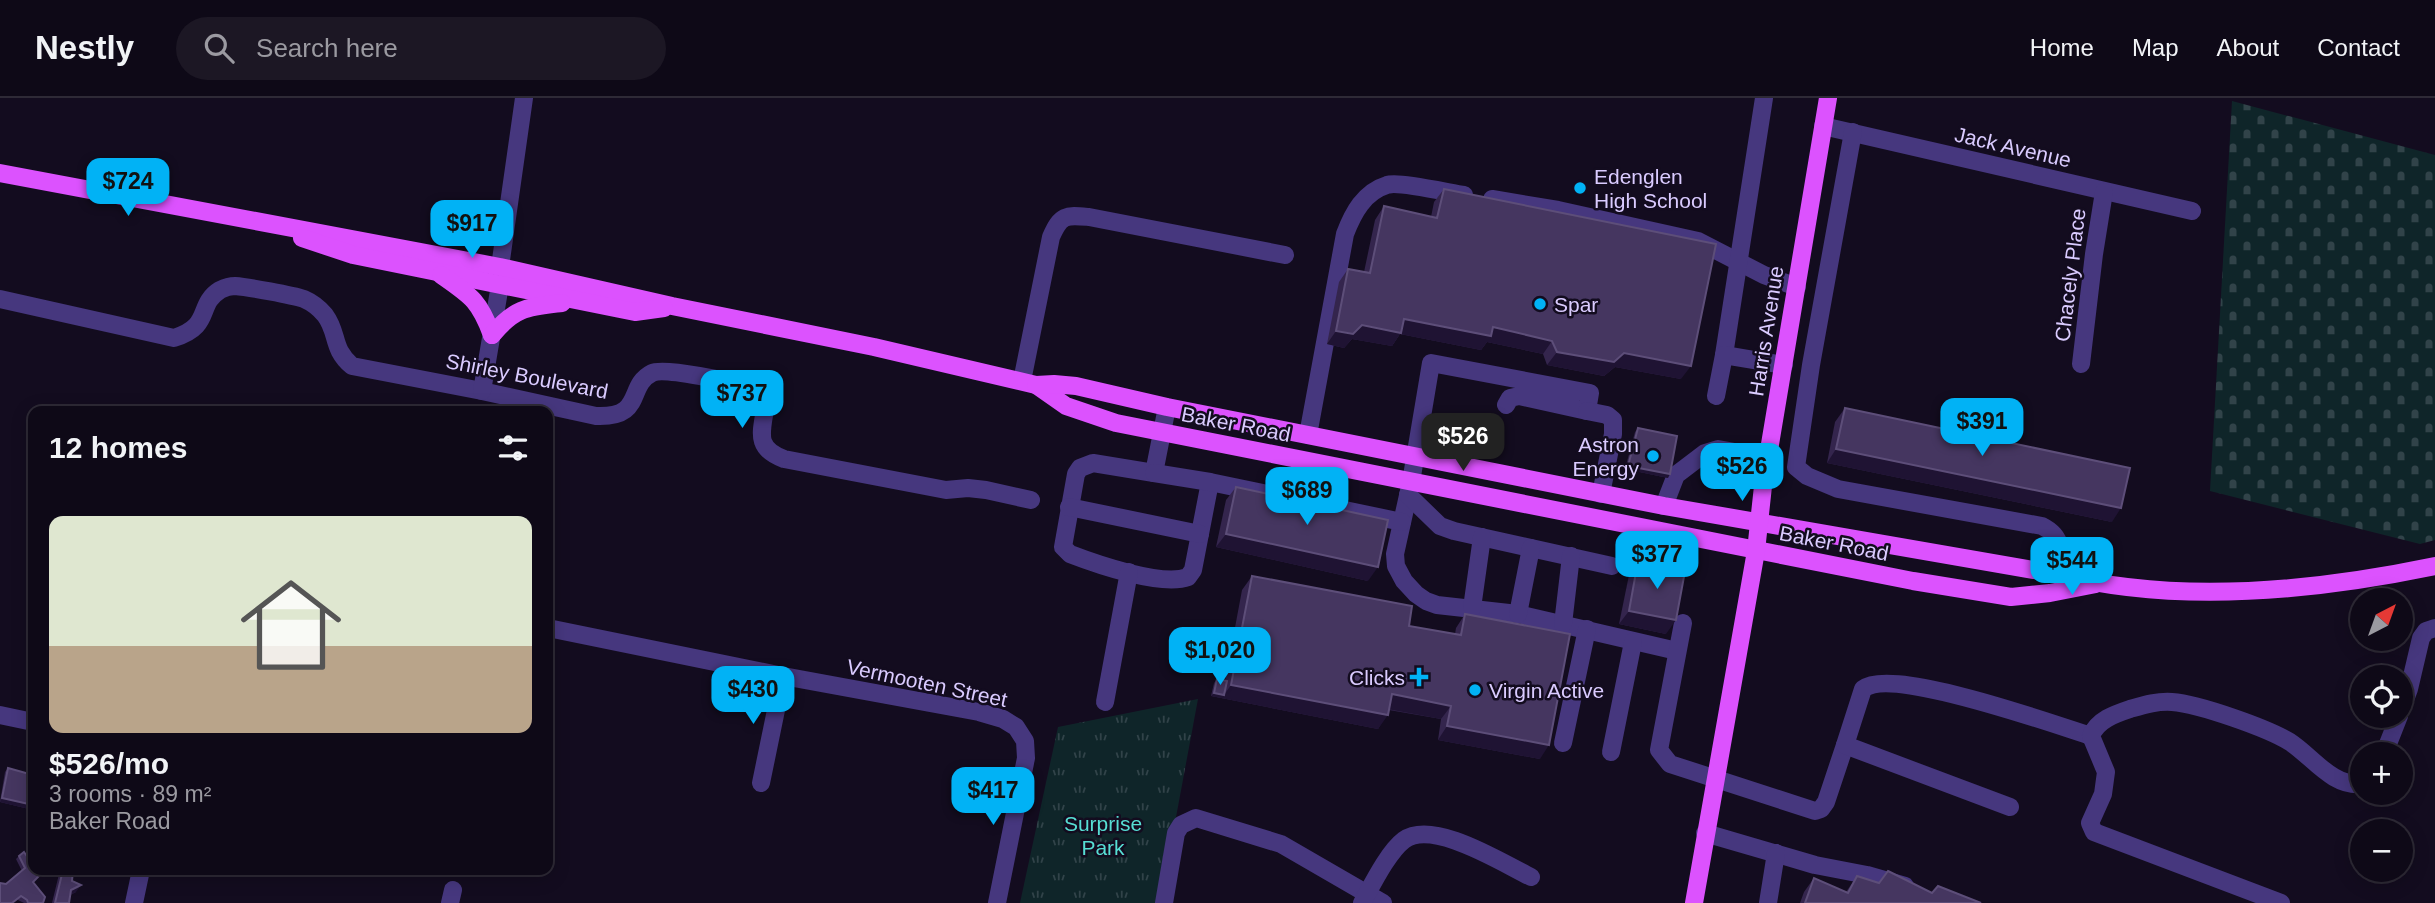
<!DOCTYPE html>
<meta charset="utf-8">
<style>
:root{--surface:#0e0917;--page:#1c1724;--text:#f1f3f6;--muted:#9b9aa1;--line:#2e2a36;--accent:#01b2f5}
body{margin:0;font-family:Helvetica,sans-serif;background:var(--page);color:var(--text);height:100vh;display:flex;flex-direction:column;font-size:26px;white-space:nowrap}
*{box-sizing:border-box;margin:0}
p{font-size:23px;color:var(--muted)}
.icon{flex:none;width:38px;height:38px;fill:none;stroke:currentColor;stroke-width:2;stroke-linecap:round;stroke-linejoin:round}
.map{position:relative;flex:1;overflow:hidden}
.sheet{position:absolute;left:28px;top:308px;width:525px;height:469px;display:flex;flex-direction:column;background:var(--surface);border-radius:14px;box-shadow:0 4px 18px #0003,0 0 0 2px var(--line)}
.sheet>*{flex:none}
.needle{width:46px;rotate:41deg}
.buttons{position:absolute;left:2350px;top:490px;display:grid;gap:14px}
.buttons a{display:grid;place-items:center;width:63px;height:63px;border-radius:50%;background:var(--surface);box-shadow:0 4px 18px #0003,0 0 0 2px var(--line);font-size:35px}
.price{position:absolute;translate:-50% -60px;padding:0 16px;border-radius:14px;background:var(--accent);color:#111;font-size:23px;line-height:46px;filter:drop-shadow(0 2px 4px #0008)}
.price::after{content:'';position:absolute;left:50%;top:42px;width:21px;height:16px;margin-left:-10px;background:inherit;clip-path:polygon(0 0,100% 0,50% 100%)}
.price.current{background:#222;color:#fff}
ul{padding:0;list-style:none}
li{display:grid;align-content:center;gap:14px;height:371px;padding:0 21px}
li span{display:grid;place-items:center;height:217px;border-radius:14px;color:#555}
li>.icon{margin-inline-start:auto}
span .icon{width:126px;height:126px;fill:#fffc;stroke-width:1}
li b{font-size:30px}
h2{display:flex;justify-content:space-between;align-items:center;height:84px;padding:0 21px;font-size:30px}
header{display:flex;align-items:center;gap:42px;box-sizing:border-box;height:98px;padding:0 35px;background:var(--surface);border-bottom:2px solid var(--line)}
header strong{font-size:33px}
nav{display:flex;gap:38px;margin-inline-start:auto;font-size:24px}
.search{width:490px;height:63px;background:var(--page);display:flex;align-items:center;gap:18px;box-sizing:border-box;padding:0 24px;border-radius:38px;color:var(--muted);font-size:26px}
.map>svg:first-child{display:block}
</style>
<header>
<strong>Nestly</strong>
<div class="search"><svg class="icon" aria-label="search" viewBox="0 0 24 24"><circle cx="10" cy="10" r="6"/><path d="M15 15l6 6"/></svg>Search here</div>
<nav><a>Home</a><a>Map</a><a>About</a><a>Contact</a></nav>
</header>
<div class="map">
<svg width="2435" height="805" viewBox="0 0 2435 805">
<defs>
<pattern id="cemetery-stones" width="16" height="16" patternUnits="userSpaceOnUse" patternTransform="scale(1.75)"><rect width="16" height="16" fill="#0f2529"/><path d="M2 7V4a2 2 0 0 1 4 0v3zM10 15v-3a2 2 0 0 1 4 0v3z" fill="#314349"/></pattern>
<pattern id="park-tufts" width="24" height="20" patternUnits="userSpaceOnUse" patternTransform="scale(1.75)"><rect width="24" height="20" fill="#0f2529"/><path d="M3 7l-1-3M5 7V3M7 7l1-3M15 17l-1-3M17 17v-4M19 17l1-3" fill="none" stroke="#314349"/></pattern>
</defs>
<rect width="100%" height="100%" fill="#130c1f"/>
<path fill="url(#cemetery-stones)" d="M2232 3 2435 57V442L2420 446 2210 393Z"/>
<path fill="url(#park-tufts)" d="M1198 601 1160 805H1020L1058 629Z"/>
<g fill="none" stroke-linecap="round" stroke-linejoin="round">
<g stroke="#46377e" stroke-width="18">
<path d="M1823 28 2192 113"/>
<path d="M1853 34 1811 267 1796 369 1807 378 1838 391 2042 428C2064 439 2061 454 2057 476"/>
<path d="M1492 101 1558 112 1698 143 1764 177 1797 189"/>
<path d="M0 201 174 240C213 228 196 207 220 192 224 190 231 188 235 188 248 189 292 197 304 201 311 204 320 211 325 217 339 236 331 250 352 268L482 293 596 318C645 320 626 288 652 275 664 269 733 284 749 289 756 291 761 297 766 302 764 330 751 349 784 361L946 392 968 390 986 392 1031 402"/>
<path d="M1724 257 1764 0"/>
<path d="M2081 266 2094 156 2104 94"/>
<path d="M1022 283 1051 139C1061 116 1066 117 1089 119L1285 157"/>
<path d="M482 293 500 187V169L524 0"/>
<path d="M1716 298 1724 257 1784 267"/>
<path d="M1506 307 1510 300 1519 298 1587 313 1590 295 1431 265 1411 384 1395 456 1396 468 1404 483 1416 496 1426 503 1437 507 1518 516 1677 553"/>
<path d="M1167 309 1154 375 1093 365 1080 370 1076 376 1063 449 1070 456C1096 466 1162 489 1188 479L1193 472 1210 384"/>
<path d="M1587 313 1607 317 1613 322V336L1601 396"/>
<path d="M1308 337 1345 136C1353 115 1364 94 1387 87 1398 83 1450 95 1464 97"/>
<path d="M1154 375 1210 384 1402 424"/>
<path d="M1408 397 1440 428 1454 433 1612 468"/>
<path d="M1664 408 1676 377 1705 355 1718 351 1768 360"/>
<path d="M1069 409 1200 436"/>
<path d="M1472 510 1482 439"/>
<path d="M1518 516 1531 450"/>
<path d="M1683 525 1659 652 1670 666 1815 713 1821 711 1826 704 1845 647"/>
<path d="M1563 526 1571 458"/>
<path d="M548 530 783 578 979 614 1003 621 1016 629 1025 643 1026 660 997 805"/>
<path d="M1105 604 1129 474"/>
<path d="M2401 612 2409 591 2421 540 2426 533 2435 530"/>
<path d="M0 617 33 624"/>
<path d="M1563 645 1587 531"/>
<path d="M1611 654 1633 544"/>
<path d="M2384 656 2399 618"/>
<path d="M761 685 783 578"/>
<path d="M2010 709 1845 647 1863 591C1891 568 2053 626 2091 638"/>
<path d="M1705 735 1815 767 1867 777 1905 788"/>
<path d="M134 805 141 772"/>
<path d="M450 805 453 792"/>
<path d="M1164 805 1176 735 1181 727 1196 720 1281 746 1383 805"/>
<path d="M1362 805C1372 787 1388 754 1404 742 1433 721 1502 765 1531 779"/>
<path d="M1768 805 1776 755"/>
<path d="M2281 805 2094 734 2090 725 2103 696 2106 674 2091 638C2097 622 2115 616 2130 611 2144 607 2157 603 2172 604 2199 606 2267 630 2290 644 2313 659 2332 689 2362 686"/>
</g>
<g stroke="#dc52fe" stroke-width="18">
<path d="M0 75 500 169 672 208 874 249 1036 287 1066 308 1116 325 1913 483 2011 499 2050 495 2096 486"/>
<path d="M302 140 353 157 620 211 635 214 664 210"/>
<path d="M441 177C471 198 479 202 492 237"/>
<path d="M492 237C515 209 528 209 562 205"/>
<path d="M1036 287 1054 286 1076 288 1167 309 1664 408 2057 476C2177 507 2315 493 2435 468"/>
<path d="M1694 805 1756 453 1763 388 1828 0"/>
</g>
</g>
<g fill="#34254d">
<path d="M1444 91 1681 281 1615 269 1604 278 1547 267 1543 256 1487 244 1481 252 1400 236 1392 248 1352 241 1344 250 1327 246 1339 184 1348 171 1364 174 1375 122 1384 108 1431 119 1434 104Z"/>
<path d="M1845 310 2112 424 1827 365 1835 324Z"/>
<path d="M1638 330 1668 380 1625 371 1635 334Z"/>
<path d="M1236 389 1368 483 1216 449 1226 402Z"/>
<path d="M1638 463 1666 536 1619 526 1629 477Z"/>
<path d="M1252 478 1409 528 1455 536 1456 530 1465 516 1540 661 1438 642 1441 621 1389 612 1378 631 1211 598 1214 585 1217 581 1225 583 1242 492Z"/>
<path d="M8 670 33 712 0 704 5 674Z"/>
<path d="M19 758 37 780 33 785 43 805H24L18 802 22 773 16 761Z"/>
<path d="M60 772H73L72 783 76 794 70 797 69 805H52Z"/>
<path d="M1857 778 1879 785 1981 805H1800L1804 794 1814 780 1846 794Z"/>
</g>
<g fill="#1f1333">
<path d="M1404 221 1493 229 1552 243 1543 256 1487 244 1481 252 1400 236 1392 248 1352 241 1344 250 1327 246 1336 233 1362 227Z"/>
<path d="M1557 254 1624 255 1691 268 1681 281 1615 269 1604 278 1547 267Z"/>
<path d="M1836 351 2121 410 2112 424 1827 365Z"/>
<path d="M1628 368 1670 376 1668 380 1625 371Z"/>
<path d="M1226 436 1378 469 1368 483 1216 449Z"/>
<path d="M1629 513 1676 522 1666 536 1619 526Z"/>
<path d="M1231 587 1388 617 1378 631 1211 598 1214 595 1224 597Z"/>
<path d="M1392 596 1451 608 1441 621 1382 610Z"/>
<path d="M1447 628 1549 647 1540 661 1438 642Z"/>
<path d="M2 700 33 707V712L0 704Z"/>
<path d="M81 787 76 794 66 799 71 792Z"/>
</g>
<g fill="#453660" stroke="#5d4e79" stroke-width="2">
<path d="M1444 91 1716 146 1691 268 1624 255 1614 264 1557 254 1552 243 1493 229 1491 238 1404 221 1401 235 1362 227 1353 236 1336 233 1348 171 1370 175 1384 108 1437 120Z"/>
<path d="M1845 310 2130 370 2121 410 1836 351Z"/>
<path d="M1638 330 1677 338 1670 376 1628 368Z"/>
<path d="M1236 389 1388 422 1378 469 1226 436Z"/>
<path d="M1638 463 1685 473 1676 522 1629 513Z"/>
<path d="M1252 478 1412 508 1409 528 1461 537 1465 516 1570 536 1549 647 1447 628 1451 608 1392 596 1388 617 1231 587Z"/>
<path d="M1217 581 1227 583 1224 597 1214 595Z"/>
<path d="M8 670 33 677V707L2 700Z"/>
<path d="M24 754 33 767V772H36L40 777 33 784 45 799 43 805H28L27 802 21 798 12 805H0V785L6 786 25 770 19 758Z"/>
<path d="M63 772H73L72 783 81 787 71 792 69 805H55Z"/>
<path d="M1888 773 1932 795 1938 788 1981 805H1805L1814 780 1848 795 1857 778 1879 785Z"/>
</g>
<g fill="#01b2f5" stroke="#130c1f" stroke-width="2.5">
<circle cx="1580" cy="90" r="7"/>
<circle cx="1540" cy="206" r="7"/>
<circle cx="1653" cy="358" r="7"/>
<path d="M1415.5 568.5h7v7h7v7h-7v7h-7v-7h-7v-7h7z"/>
<circle cx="1475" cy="592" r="7"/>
</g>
<g text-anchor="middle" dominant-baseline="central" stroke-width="5" stroke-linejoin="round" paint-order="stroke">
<g font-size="21" fill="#dacbff" stroke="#130c1f">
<text transform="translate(2013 49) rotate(13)">Jack Avenue</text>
<text transform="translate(2070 177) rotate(-83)">Chacely Place</text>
<text transform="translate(1766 233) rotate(-81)">Harris Avenue</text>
<text transform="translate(527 278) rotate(11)">Shirley Boulevard</text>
<text transform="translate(1236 326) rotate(11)">Baker Road</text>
<text transform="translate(1834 445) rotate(11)">Baker Road</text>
<text transform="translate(927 585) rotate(12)">Vermooten Street</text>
</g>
<g font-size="21" fill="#dacbff" stroke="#130c1f" text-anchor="start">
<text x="1594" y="78">Edenglen<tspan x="1594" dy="24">High School</tspan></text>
<text x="1554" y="206">Spar</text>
<text x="1639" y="346" text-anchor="end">Astron<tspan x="1639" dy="24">Energy</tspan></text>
<text x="1405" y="579" text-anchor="end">Clicks</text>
<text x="1489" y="592">Virgin Active</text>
</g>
<g font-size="21" fill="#57ded4" stroke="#130c1f">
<text x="1103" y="725">Surprise<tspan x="1103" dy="24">Park</tspan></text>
</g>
</g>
</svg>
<div class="buttons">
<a><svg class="needle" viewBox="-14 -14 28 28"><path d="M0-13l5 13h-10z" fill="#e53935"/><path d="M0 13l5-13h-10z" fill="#9b9aa1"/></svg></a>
<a><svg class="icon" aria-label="locate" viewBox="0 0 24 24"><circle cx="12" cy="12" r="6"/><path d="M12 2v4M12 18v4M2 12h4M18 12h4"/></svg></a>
<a>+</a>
<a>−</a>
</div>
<b class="price" style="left:128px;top:120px">$724</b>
<b class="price" style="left:472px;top:162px">$917</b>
<b class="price" style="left:742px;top:332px">$737</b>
<b class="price" style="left:1982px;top:360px">$391</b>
<b class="price current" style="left:1463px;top:375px">$526</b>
<b class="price" style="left:1742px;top:405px">$526</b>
<b class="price" style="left:1307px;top:429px">$689</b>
<b class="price" style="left:1657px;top:493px">$377</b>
<b class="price" style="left:2072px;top:499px">$544</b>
<b class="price" style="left:1220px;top:589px">$1,020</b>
<b class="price" style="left:753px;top:628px">$430</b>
<b class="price" style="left:993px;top:729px">$417</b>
<section class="sheet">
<h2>12 homes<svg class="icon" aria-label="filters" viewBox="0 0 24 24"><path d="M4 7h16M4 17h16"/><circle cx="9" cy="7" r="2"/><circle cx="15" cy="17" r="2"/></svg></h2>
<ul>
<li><span style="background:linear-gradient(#dfe7d0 60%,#b9a48a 0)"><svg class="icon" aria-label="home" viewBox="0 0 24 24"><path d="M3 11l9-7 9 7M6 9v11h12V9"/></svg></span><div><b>$526/mo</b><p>3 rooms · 89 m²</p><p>Baker Road</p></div></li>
</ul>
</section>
</div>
